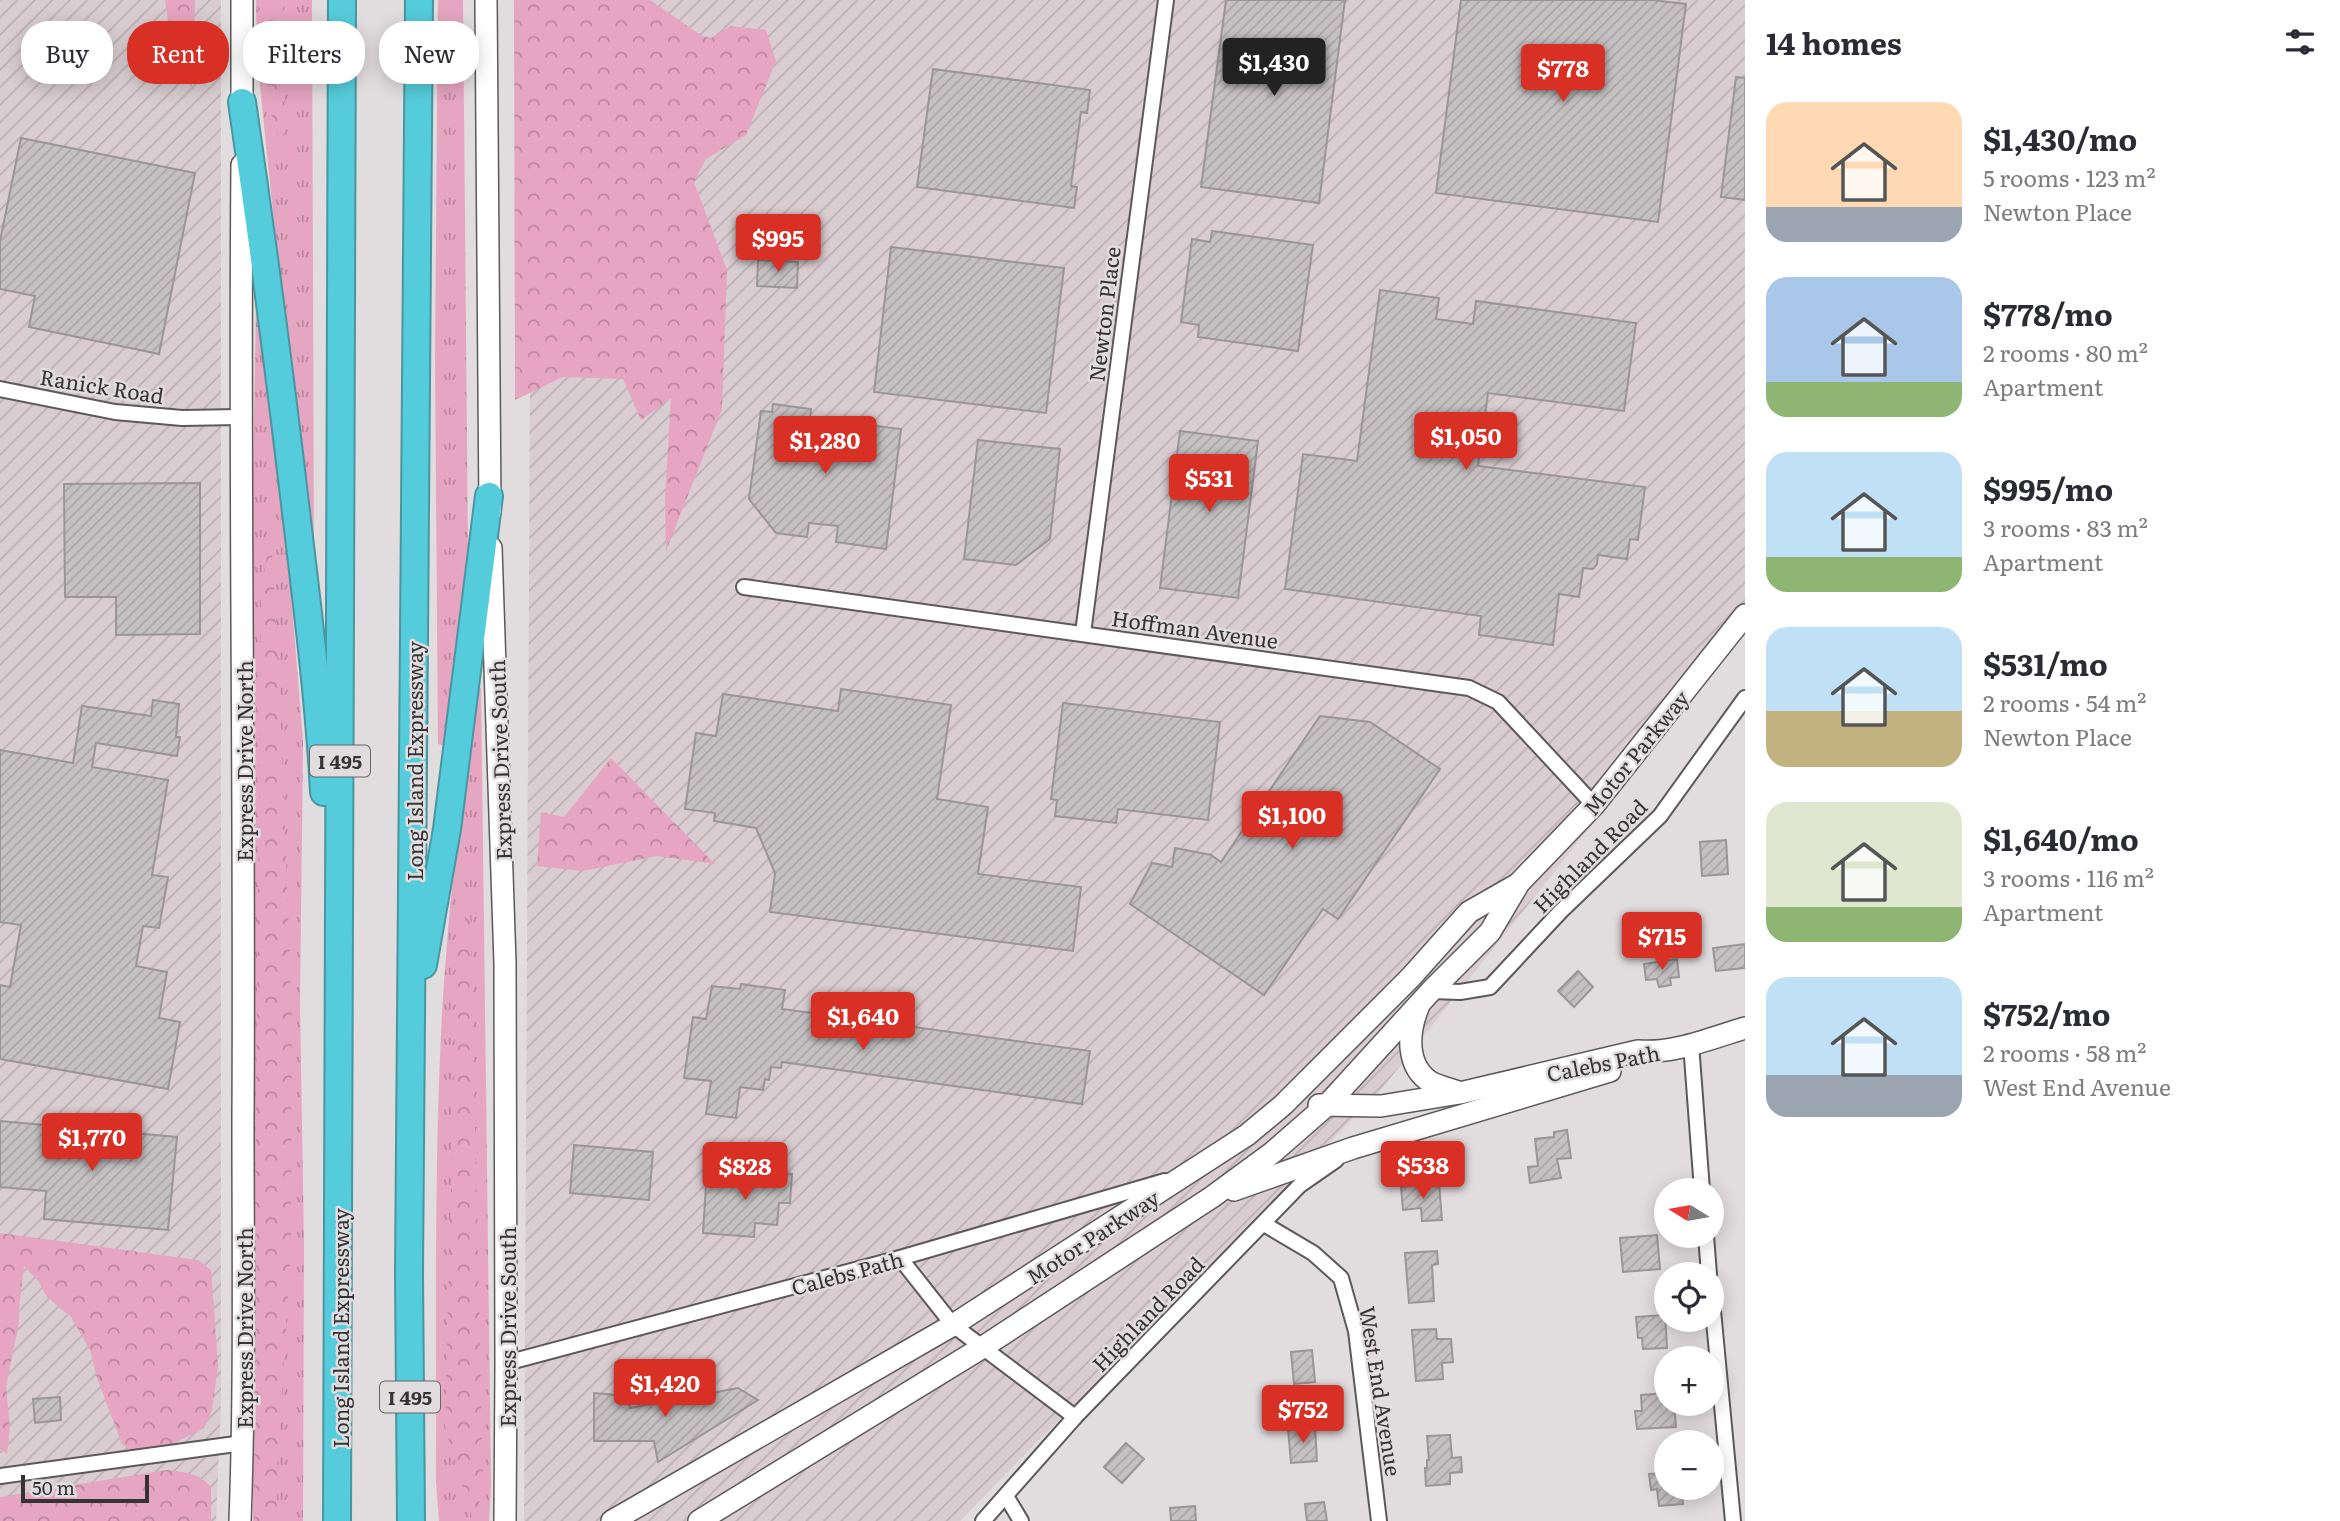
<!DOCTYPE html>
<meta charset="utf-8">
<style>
:root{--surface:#fff;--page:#f2f2f3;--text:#2b2b33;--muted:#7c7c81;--accent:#d93025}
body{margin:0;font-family:Literata,serif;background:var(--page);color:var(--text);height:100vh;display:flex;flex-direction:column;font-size:26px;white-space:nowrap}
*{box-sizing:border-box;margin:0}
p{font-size:23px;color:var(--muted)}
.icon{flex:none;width:38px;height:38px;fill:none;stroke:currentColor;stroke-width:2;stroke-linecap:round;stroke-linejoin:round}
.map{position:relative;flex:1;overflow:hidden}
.panel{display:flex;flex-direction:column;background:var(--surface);width:595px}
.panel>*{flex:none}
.hud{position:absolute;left:21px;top:21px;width:665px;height:63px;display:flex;gap:14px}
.needle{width:46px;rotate:281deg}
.fabs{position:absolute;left:1654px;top:1178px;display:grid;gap:14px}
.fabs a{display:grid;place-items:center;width:70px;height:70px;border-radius:50%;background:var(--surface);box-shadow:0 4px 18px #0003;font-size:35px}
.scale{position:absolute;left:21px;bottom:18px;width:128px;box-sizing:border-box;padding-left:7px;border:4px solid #353333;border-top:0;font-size:19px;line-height:24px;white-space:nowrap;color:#353333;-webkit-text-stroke:5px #e1dcde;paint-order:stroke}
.price{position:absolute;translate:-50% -60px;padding:0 16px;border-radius:7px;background:var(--accent);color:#fff;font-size:23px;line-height:46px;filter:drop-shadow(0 2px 4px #0008)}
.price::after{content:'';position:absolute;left:50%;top:42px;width:21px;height:16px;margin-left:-10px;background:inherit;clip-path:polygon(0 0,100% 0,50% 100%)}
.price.active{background:#222;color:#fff}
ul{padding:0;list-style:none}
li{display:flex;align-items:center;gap:21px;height:175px;padding:0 21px}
li span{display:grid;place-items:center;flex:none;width:196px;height:140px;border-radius:21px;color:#555}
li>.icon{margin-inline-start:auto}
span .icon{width:84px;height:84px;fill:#fffc;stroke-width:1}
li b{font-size:30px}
h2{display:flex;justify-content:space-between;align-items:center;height:84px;padding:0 21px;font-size:30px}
.chip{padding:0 24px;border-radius:28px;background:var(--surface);box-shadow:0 4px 18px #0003;font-size:24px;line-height:63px}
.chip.active{background:var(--accent);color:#fff}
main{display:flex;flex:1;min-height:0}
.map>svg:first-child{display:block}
</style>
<main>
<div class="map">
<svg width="1745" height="1521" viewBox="0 0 1745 1521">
<defs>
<pattern id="industrial-furrows" width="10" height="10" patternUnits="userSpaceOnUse" patternTransform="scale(1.75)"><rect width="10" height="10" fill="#d9cdd1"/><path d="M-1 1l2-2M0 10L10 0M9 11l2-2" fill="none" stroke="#bbb0b4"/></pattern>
<pattern id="grass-tufts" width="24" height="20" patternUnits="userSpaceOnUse" patternTransform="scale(1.75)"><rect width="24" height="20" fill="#e6a5c0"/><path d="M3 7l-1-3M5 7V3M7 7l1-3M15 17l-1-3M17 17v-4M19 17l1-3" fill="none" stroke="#bb879d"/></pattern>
<pattern id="forest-crowns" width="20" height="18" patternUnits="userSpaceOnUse" patternTransform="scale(1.75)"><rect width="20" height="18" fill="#e6a5c0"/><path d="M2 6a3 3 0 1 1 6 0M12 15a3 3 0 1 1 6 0" fill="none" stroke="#bb879d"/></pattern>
<pattern id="building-hatch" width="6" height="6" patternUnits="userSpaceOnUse" patternTransform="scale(1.75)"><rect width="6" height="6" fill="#c5c0c2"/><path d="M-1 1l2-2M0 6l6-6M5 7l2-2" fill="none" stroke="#aaa5a7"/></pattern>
</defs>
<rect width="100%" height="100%" fill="#e1dcde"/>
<g fill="url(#industrial-furrows)">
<path d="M0 0H221V1404L216 1521H0Z"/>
<path d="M532 0H1745V632L1380 1091 960 1521H524Z"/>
</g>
<g fill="url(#grass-tufts)">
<path d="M256 0H312L314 562 309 561 257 57Z"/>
<path d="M438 0H463L468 551 445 746 438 744 435 358Z"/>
<path d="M256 308 262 309 284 508 303 741 300 1004 304 1247 303 1521H253L252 524Z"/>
<path d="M475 687 481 688 491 1487 489 1521H439L436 1481C437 1315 433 1148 444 982 451 883 462 785 475 687Z"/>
</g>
<g fill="url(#forest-crowns)">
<path d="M165 0H195L192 89 171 41Z"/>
<path d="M257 0H284L287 44 283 144 273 126Z"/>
<path d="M514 0H650L702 36 711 38 731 26 766 30 776 61 746 135 706 159 694 182 727 270 722 409 666 551 665 498 671 398 641 420 623 379 563 377 515 400Z"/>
<path d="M271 532 280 703 292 1016 291 1245 277 1471V1521H254L253 1410 261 591Z"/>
<path d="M611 758 715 864 657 856 582 871 537 866 541 812 564 817Z"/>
<path d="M470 897 483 1480 476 1521H473L445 1427 457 956Z"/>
<path d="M0 1233 198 1260 211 1270 218 1366 212 1410 204 1428 163 1449 133 1453 122 1444 97 1378 90 1350 71 1317 47 1297 39 1282 24 1266 19 1308V1323L6 1387 10 1427 7 1454 0 1449Z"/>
<path d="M167 1470C185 1472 199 1473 211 1487V1521H0V1497Z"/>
</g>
<g fill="url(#building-hatch)" stroke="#9a9597" stroke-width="2">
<path d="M1226 0H1345L1319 203 1201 187Z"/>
<path d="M1461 0H1652L1686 4 1658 222 1436 193Z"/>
<path d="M933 69 1090 90 1087 113 1081 112 1071 186 1077 187 1074 208 917 187Z"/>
<path d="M1736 77 1745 78V200L1721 197Z"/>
<path d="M21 138 195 173 159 354 29 327 35 296 0 289V241Z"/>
<path d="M1212 231 1313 245 1298 351 1198 337 1199 325 1181 322 1192 239 1210 242Z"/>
<path d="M891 247 1064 268 1046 413 874 392Z"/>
<path d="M758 260 798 262 797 288 757 286Z"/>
<path d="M1380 290 1439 298 1436 319 1473 324 1476 301 1636 323 1624 411 1488 393 1478 466 1645 487 1638 540 1630 539 1627 559 1598 555 1597 564 1593 569 1583 568 1579 597 1559 594 1553 645 1479 635 1481 616 1285 589 1303 454 1357 461Z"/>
<path d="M773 404 811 409 810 418 901 429 886 549 836 542 838 526 809 523 807 537 776 533 749 499 761 411 772 412Z"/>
<path d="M1180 431 1258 441 1238 598 1160 588Z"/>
<path d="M978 440 1060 449 1050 539 1016 565 964 559Z"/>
<path d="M200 483V634L116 635V597H65L64 484Z"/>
<path d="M841 689 951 705 937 799 988 807 978 874 1081 887 1073 951 770 912 775 873 756 828 714 821 715 813 685 809 696 733 716 736 723 694 838 711Z"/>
<path d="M153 700 179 704 176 737H180L177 756 96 743 92 767 168 780 152 875 168 877 159 928 143 926 136 966 167 972 159 1018 180 1022 168 1089 0 1059V985L10 987 21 925 0 922V750L73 763 82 706 151 716Z"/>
<path d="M1063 703 1220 722 1208 820 1118 809 1116 823 1055 816 1057 800 1051 799Z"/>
<path d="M1320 716 1370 722 1440 769 1338 919 1323 909 1264 995 1130 904 1152 863 1172 867 1175 848 1211 855 1221 862Z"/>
<path d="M1726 840 1728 874 1702 876 1700 842Z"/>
<path d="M1745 944V968L1716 971 1713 948Z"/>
<path d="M1677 959 1679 977 1670 978 1671 985 1659 987 1657 979 1646 980 1644 964Z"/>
<path d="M1578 971 1593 987 1574 1007 1558 991Z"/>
<path d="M741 984 785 990 782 1009 1090 1051 1082 1104 782 1062 781 1068 771 1067 769 1080 765 1079 763 1090 740 1087 736 1118 706 1114 711 1081 684 1078 693 1017 706 1019 712 986 740 989Z"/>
<path d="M0 1121 177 1137 168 1230 44 1219 46 1191 0 1187Z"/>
<path d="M1567 1130 1571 1158 1557 1159 1561 1178 1530 1183 1528 1167 1538 1166 1535 1139 1554 1137V1132Z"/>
<path d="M574 1145 653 1152 649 1200 570 1193Z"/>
<path d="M727 1169 792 1174 790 1203H779L777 1225 755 1223 754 1237 703 1233 706 1185 725 1187Z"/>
<path d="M1439 1183 1442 1220 1422 1221 1421 1208 1403 1210 1401 1187Z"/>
<path d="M1657 1235 1660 1269 1623 1272 1620 1238Z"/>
<path d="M1437 1251 1438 1264 1432 1265 1434 1301 1409 1303 1405 1253Z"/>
<path d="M1665 1315 1667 1348 1643 1349 1642 1338H1638L1636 1317Z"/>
<path d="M1436 1329 1437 1339H1451L1453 1362 1442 1363 1443 1379 1416 1381 1412 1330Z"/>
<path d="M1312 1350 1315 1382 1294 1384 1291 1352Z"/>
<path d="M738 1388 758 1400 658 1462 654 1441H594V1393L629 1396 630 1408Z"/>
<path d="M1666 1393V1404H1674L1676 1427 1637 1429 1635 1411H1642L1641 1395Z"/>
<path d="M60 1397 61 1420 35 1423 33 1399Z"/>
<path d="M1315 1427 1317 1461 1291 1463 1288 1429Z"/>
<path d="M1450 1435 1452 1458 1461 1457 1462 1472 1450 1473V1484L1426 1486 1425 1468H1427V1460H1429L1427 1436Z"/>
<path d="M1126 1443 1144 1459 1122 1483 1104 1467Z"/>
<path d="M1666 1473V1488H1682L1683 1504 1659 1506 1657 1489 1651 1490 1649 1474Z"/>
<path d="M1324 1502 1327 1521H1307L1305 1504Z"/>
<path d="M1195 1506 1196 1521H1171L1170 1508Z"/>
</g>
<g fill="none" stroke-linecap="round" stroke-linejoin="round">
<defs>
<g id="street">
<path d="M0 389 115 412 182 418 240 417"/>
<path d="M744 587 1469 688 1498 702 1594 805"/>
<path d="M1083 633 1166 0"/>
<path d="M1431 991 1460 992 1490 987 1561 911 1660 816 1745 698"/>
<path d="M1691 1044 1702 1190"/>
<path d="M1264 1224 1313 1253 1341 1278 1356 1331 1379 1521"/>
<path d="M1706 1236 1709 1274"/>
<path d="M900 1258 953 1325 1075 1417"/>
<path d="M1712 1300 1733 1521"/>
<path d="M506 1363 900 1258 1165 1181"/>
<path d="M0 1476 243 1443"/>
<path d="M1006 1496 1021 1521"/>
<path d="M983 1521 1075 1417 1300 1185 1336 1160"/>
</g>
<g id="secondary">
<path d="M486 0 490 512"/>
<path d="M242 115V0"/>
<path d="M491 548 505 963 506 1363 505 1521"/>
<path d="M1418 1008C1408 1032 1405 1067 1432 1083 1440 1087 1450 1089 1458 1092"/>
<path d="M1319 1105 1381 1106 1460 1093 1638 1051C1674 1054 1711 1038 1745 1028"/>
<path d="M1234 1190 1353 1148 1610 1071"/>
<path d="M240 1521C245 1387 243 1253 243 1119 245 801 239 483 242 165"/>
<path d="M612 1521 953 1325 1247 1135 1283 1105 1411 977 1469 912 1518 884"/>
<path d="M699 1521 983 1347 1212 1197 1272 1153 1327 1105 1431 991 1490 932 1519 883 1594 805 1745 615"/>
</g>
<g id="highway">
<path d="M242 102C262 239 280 375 296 512 307 605 319 698 324 792"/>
<path d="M423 965 447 829 489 496"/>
<path d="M337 1521 342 0"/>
<path d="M411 1521 409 1273 419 0"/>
</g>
</defs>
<use href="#street" stroke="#5d595a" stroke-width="18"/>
<use href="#secondary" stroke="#5d595a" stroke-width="24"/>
<use href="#highway" stroke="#4a96a0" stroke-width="30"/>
<use href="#street" stroke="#fff" stroke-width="14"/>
<use href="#secondary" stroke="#fff" stroke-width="21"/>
<use href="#highway" stroke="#55ccdb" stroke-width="26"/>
</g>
<g text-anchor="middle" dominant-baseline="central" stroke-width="5" stroke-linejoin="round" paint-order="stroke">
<g fill="#e1dcde" stroke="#696666" stroke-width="2">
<rect x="310" y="745.5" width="60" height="31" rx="5"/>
<rect x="380" y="1381.5" width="60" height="31" rx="5"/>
</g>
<g font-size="19" font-weight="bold" fill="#353333">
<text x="340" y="761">I 495</text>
<text x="410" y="1397">I 495</text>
</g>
<g font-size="21" fill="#353333" stroke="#e1dcde">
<text transform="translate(1103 314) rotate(-83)">Newton Place</text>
<text transform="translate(102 385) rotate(9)">Ranick Road</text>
<text transform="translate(1195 628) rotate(8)">Hoffman Avenue</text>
<text transform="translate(1635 752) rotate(-51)">Motor Parkway</text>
<text transform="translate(499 760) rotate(-92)">Express Drive South</text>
<text transform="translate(243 761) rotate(-90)">Express Drive North</text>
<text transform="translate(413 761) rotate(-90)">Long Island Expressway</text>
<text transform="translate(1589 855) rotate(-45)">Highland Road</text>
<text transform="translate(1603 1062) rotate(-11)">Calebs Path</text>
<text transform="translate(1092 1236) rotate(-33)">Motor Parkway</text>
<text transform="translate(847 1272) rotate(-15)">Calebs Path</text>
<text transform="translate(1147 1313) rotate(-46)">Highland Road</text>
<text transform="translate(506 1327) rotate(-90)">Express Drive South</text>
<text transform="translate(243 1328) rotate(-90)">Express Drive North</text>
<text transform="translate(339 1328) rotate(-90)">Long Island Expressway</text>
<text transform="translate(1382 1391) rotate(81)">West End Avenue</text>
</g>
</g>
</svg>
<div class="fabs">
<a><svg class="needle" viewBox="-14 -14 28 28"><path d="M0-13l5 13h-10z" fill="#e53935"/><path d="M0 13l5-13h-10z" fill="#7c7c81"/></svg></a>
<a><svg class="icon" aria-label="locate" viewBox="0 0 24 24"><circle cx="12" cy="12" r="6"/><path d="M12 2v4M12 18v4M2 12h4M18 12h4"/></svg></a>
<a>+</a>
<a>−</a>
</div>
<div class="scale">50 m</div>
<b class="price active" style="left:1274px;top:98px">$1,430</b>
<b class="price" style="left:1563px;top:104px">$778</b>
<b class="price" style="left:778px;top:274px">$995</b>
<b class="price" style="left:1466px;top:472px">$1,050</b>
<b class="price" style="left:825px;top:476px">$1,280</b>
<b class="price" style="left:1209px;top:514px">$531</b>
<b class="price" style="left:1292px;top:851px">$1,100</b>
<b class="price" style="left:1662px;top:972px">$715</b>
<b class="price" style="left:863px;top:1052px">$1,640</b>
<b class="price" style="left:92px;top:1173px">$1,770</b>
<b class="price" style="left:1423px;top:1201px">$538</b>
<b class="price" style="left:745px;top:1202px">$828</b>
<b class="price" style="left:665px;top:1419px">$1,420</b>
<b class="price" style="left:1303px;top:1445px">$752</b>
<div class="hud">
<a class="chip">Buy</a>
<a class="chip active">Rent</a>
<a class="chip">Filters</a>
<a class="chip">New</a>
</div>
</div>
<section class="panel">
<h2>14 homes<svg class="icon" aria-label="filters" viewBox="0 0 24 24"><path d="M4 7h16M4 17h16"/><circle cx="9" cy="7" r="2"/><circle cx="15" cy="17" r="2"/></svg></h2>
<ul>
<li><span style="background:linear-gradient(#ffd9b3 75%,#9aa5b1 0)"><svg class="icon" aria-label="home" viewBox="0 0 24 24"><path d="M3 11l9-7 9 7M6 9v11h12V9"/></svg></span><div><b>$1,430/mo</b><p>5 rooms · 123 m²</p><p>Newton Place</p></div></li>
<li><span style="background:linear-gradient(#a9c7e8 75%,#8fb573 0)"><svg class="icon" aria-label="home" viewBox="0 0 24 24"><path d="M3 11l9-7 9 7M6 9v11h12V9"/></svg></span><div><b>$778/mo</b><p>2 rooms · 80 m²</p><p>Apartment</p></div></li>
<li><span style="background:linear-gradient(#bfe0f5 75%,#8fb573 0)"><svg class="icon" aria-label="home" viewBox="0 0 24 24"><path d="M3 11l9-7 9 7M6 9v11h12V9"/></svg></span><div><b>$995/mo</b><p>3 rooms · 83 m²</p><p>Apartment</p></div></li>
<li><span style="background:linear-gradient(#bfe0f5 60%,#c2b280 0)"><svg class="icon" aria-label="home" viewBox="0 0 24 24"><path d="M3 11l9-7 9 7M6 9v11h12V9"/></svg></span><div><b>$531/mo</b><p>2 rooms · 54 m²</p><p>Newton Place</p></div></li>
<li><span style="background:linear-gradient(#dfe7d0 75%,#8fb573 0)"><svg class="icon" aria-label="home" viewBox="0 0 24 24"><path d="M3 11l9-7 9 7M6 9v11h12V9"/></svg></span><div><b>$1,640/mo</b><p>3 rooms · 116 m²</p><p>Apartment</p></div></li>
<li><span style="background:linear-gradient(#bfe0f5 70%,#9aa5b1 0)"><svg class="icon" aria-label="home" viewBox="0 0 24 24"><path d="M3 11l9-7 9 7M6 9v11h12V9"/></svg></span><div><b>$752/mo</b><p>2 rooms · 58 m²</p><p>West End Avenue</p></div></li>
</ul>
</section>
</main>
